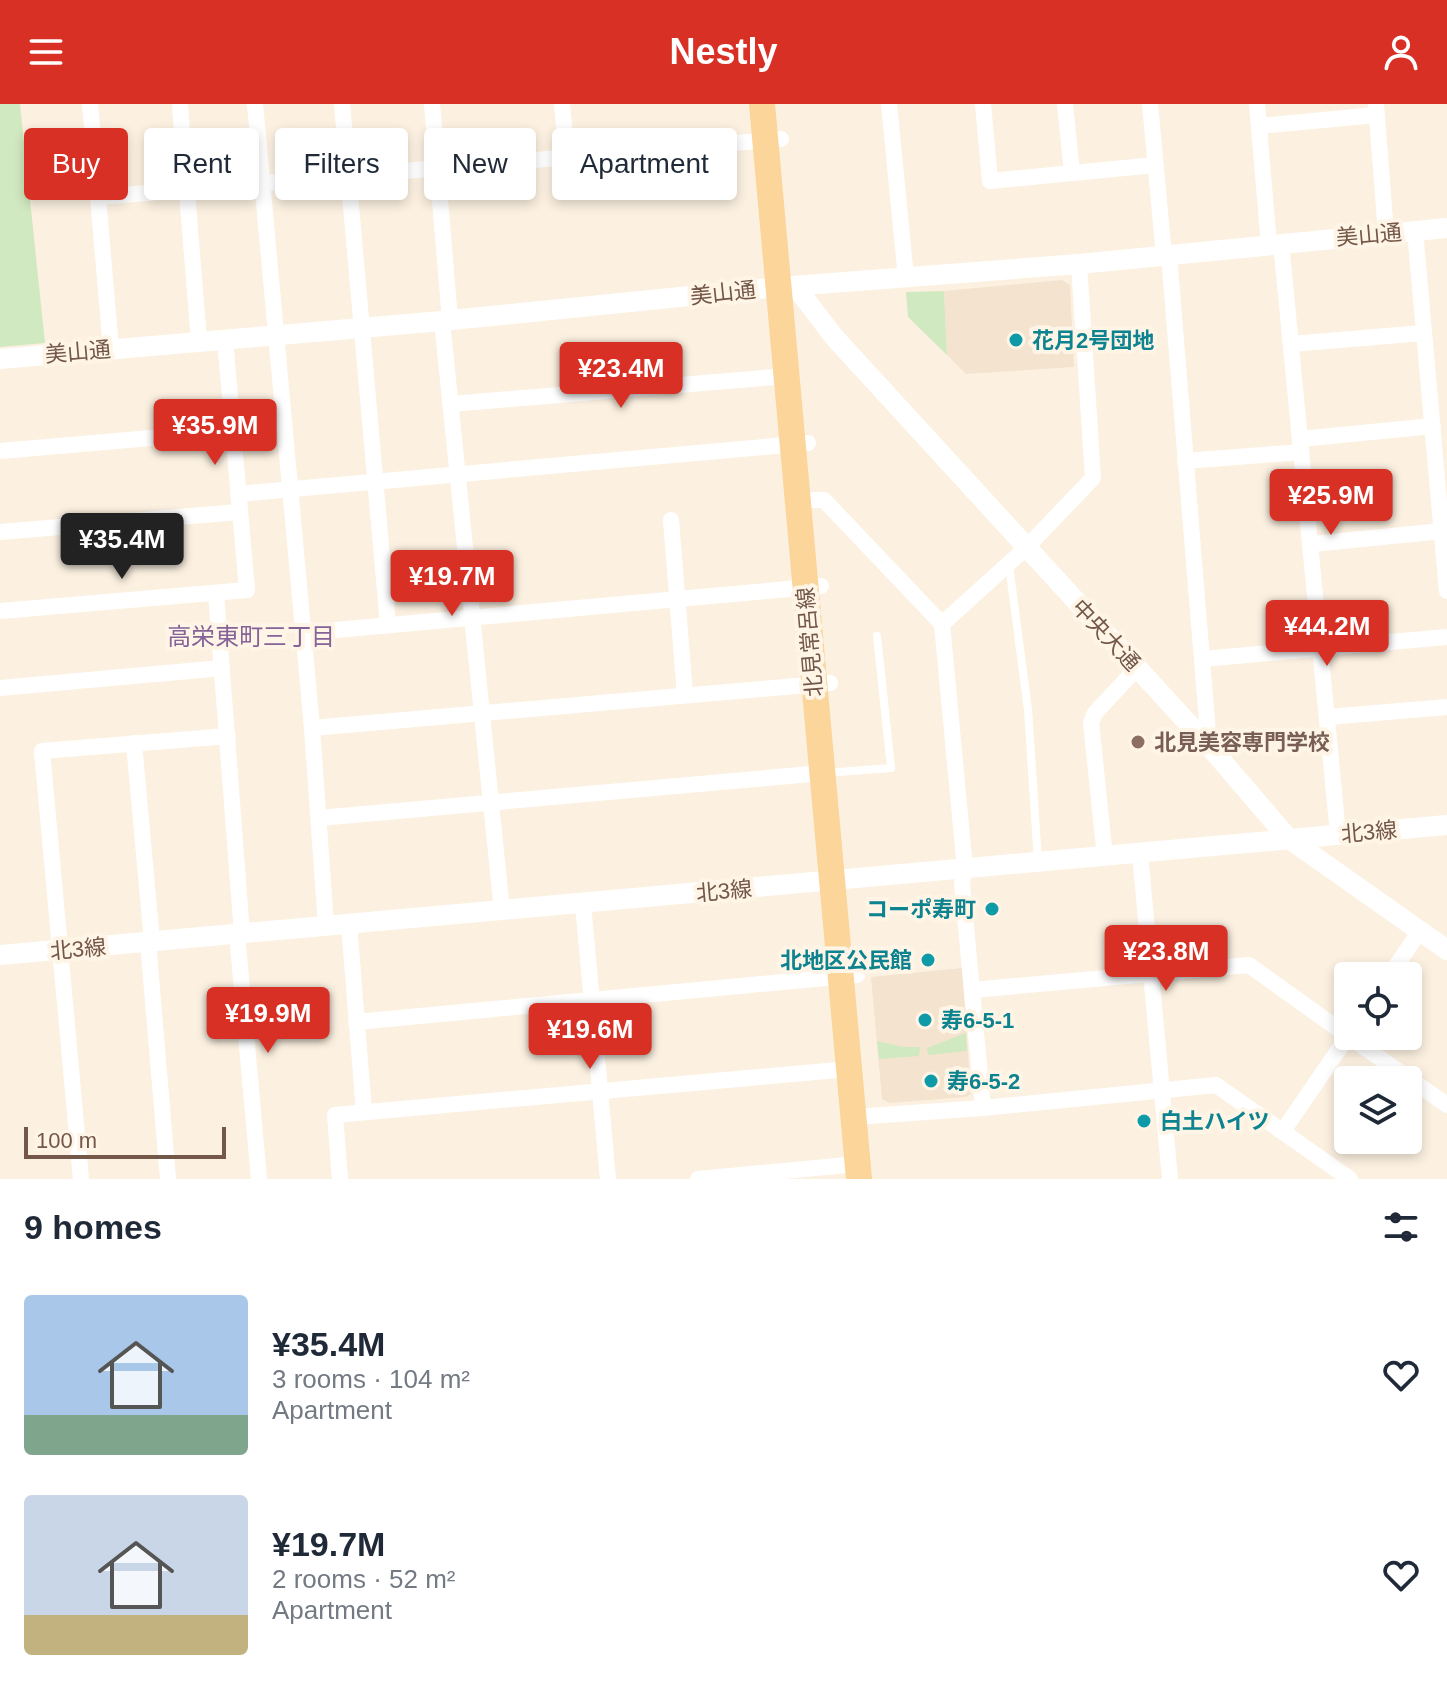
<!DOCTYPE html>
<meta charset="utf-8">
<style>
:root{--surface:#fff;--page:#f2f2f3;--text:#1f2937;--muted:#747a83;--accent:#d93025}
body{margin:0;font-family:Helvetica,"Noto Sans JP",sans-serif;background:var(--page);color:var(--text);height:100vh;display:flex;flex-direction:column;font-size:30px;white-space:nowrap}
*{box-sizing:border-box;margin:0}
p{font-size:26px;color:var(--muted)}
.icon{flex:none;width:44px;height:44px;fill:none;stroke:currentColor;stroke-width:2;stroke-linecap:round;stroke-linejoin:round}
.map{position:relative;height:1075px;overflow:hidden}
.details{display:flex;flex-direction:column;background:var(--surface);flex:1}
.details>*{flex:none}
.hud{position:absolute;left:24px;top:24px;width:800px;height:72px;display:flex;gap:16px}
.tools{position:absolute;left:1334px;top:858px;display:grid;gap:16px}
.tools a{display:grid;place-items:center;width:88px;height:88px;border-radius:8px;background:var(--surface);box-shadow:0 4px 12px #0003;font-size:40px}
.scale{position:absolute;left:24px;bottom:20px;width:202px;box-sizing:border-box;padding-left:8px;border:4px solid #735748;border-top:0;font-size:22px;line-height:28px;white-space:nowrap;color:#735748;-webkit-text-stroke:6px #fff5e7;paint-order:stroke}
.price{position:absolute;translate:-50% -68px;padding:0 18px;border-radius:8px;background:var(--accent);color:#fff;font-size:26px;line-height:52px;filter:drop-shadow(0 2px 4px #0008)}
.price::after{content:'';position:absolute;left:50%;top:48px;width:24px;height:18px;margin-left:-12px;background:inherit;clip-path:polygon(0 0,100% 0,50% 100%)}
.price.current{background:#222;color:#fff}
ul{padding:0;list-style:none}
li{display:flex;align-items:center;gap:24px;height:200px;padding:0 24px}
li span{display:grid;place-items:center;flex:none;width:224px;height:160px;border-radius:8px;color:#555}
li>.icon{margin-inline-start:auto}
span .icon{width:96px;height:96px;fill:#fffc;stroke-width:1}
li b{font-size:34px}
h2{display:flex;justify-content:space-between;align-items:center;height:96px;padding:0 24px;font-size:34px}
.chip{padding:0 28px;border-radius:8px;background:var(--surface);box-shadow:0 4px 12px #0003;font-size:28px;line-height:72px}
.chip.current{background:var(--accent);color:#fff}
header{display:flex;justify-content:space-between;align-items:center;height:104px;padding:0 24px;background:var(--accent);color:#fff;font-size:36px;font-weight:700}
.map>svg:first-child{display:block}
</style>
<header><svg class="icon" aria-label="menu" viewBox="0 0 24 24"><path d="M4 6h16M4 12h16M4 18h16"/></svg>Nestly<svg class="icon" aria-label="person" viewBox="0 0 24 24"><circle cx="12" cy="8" r="4"/><path d="M4 21q1-7 8-7t8 7"/></svg></header>
<div class="map">
<svg width="1447" height="1075" viewBox="0 0 1447 1075">
<rect width="100%" height="100%" fill="#fcf1e1"/>
<g fill="#f4e3cf">
<path d="M1062 176 1070 181 1074 263 966 270 947 251 944 187Z"/>
<path d="M962 864 971 990 966 993 890 999 882 995 871 873Z"/>
</g>
<g fill="#d1e9c0">
<path d="M0 0H20L45 239 0 243Z"/>
<path d="M944 187 947 251 908 213 906 188Z"/>
<path d="M966 929 967 947 928 951 927 944Z"/>
<path d="M877 937 904 943H920L919 952 879 955Z"/>
</g>
<g fill="none" stroke-linecap="round" stroke-linejoin="round">
<g stroke="#fff" stroke-width="8">
<path d="M1009 461 1028 606 1038 757"/>
<path d="M825 669 891 664 877 532"/>
</g>
<g stroke="#fff" stroke-width="16">
<path d="M90 0 111 245"/>
<path d="M255 0 312 624 326 822"/>
<path d="M342 0 388 521"/>
<path d="M432 0 450 216"/>
<path d="M562 0 567 54"/>
<path d="M889 0 906 174"/>
<path d="M983 0 990 77 1155 61"/>
<path d="M1065 0 1072 69"/>
<path d="M1150 0 1164 152"/>
<path d="M1257 0 1269 141"/>
<path d="M1376 0 1386 130"/>
<path d="M180 2 199 237"/>
<path d="M1259 22 1376 11"/>
<path d="M100 93 781 35"/>
<path d="M1415 127 1447 487"/>
<path d="M1281 139 1338 730"/>
<path d="M1169 151 1209 642"/>
<path d="M442 217 502 807"/>
<path d="M1291 240 1423 229"/>
<path d="M451 300 787 272"/>
<path d="M1300 335 1433 322"/>
<path d="M0 347 232 327"/>
<path d="M1185 357 1301 348"/>
<path d="M238 390 808 339"/>
<path d="M813 396H824L942 520 965 765 962 780 983 1004"/>
<path d="M671 416 685 591"/>
<path d="M0 428 239 408"/>
<path d="M1312 440 1442 427"/>
<path d="M216 489 242 830"/>
<path d="M0 507 247 486 225 236"/>
<path d="M942 520 1026 444 1093 374 1079 160"/>
<path d="M303 529 821 482"/>
<path d="M1203 555 1447 533"/>
<path d="M0 584 222 564"/>
<path d="M1328 613 1447 603"/>
<path d="M312 624 830 579"/>
<path d="M134 639 152 838"/>
<path d="M319 714 822 669"/>
<path d="M1140 750 1170 1075"/>
<path d="M1105 753 1091 619 1095 609 1137 564"/>
<path d="M583 800 608 1075"/>
<path d="M349 820 364 1008"/>
<path d="M237 830 259 1075"/>
<path d="M148 838 168 1075"/>
<path d="M1389 872 1420 827"/>
<path d="M972 886 1249 861 1348 932"/>
<path d="M356 918 857 871"/>
<path d="M854 1013 983 1004 1216 981 1350 1075"/>
<path d="M1283 1027 1348 932 1447 1001"/>
<path d="M81 1075 42 647 228 632"/>
<path d="M340 1075 335 1011 849 965"/>
<path d="M698 1075 858 1060"/>
</g>
<g stroke="#fff" stroke-width="20">
<path d="M795 182 835 234 1209 642 1288 734 1447 846"/>
<path d="M0 255 442 217 779 183 1079 160 1447 124"/>
<path d="M0 851 1447 721"/>
</g>
<path stroke="#fbd599" stroke-width="26" d="M762 0 859 1075"/>
</g>
<g fill="#0f9aa8" stroke="#fff5e7" stroke-width="3">
<circle cx="1016" cy="236" r="8"/>
<circle cx="992" cy="805" r="8"/>
<circle cx="928" cy="856" r="8"/>
<circle cx="925" cy="916" r="8"/>
<circle cx="931" cy="977" r="8"/>
<circle cx="1144" cy="1017" r="8"/>
</g>
<circle fill="#8d6e63" stroke="#fff5e7" stroke-width="3" cx="1138" cy="638" r="8"/>
<g text-anchor="middle" dominant-baseline="central" stroke-width="8" stroke-linejoin="round" paint-order="stroke">
<g font-size="22" fill="#735748" stroke="#fff5e7">
<text transform="translate(1369 131) rotate(-5)">美山通</text>
<text transform="translate(723 189) rotate(-6)">美山通</text>
<text transform="translate(78 248) rotate(-5)">美山通</text>
<text transform="translate(1106 531) rotate(47)">中央大通</text>
<text transform="translate(810 538) rotate(-95)">北見常呂線</text>
<text transform="translate(1369 728) rotate(-5)">北3線</text>
<text transform="translate(724 787) rotate(-5)">北3線</text>
<text transform="translate(78 845) rotate(-5)">北3線</text>
</g>
<g font-size="22" font-weight="bold" fill="#0d838f" stroke="#fff5e7" text-anchor="start">
<text x="1032" y="236">花月2号団地</text>
<text x="976" y="805" text-anchor="end">コーポ寿町</text>
<text x="912" y="856" text-anchor="end">北地区公民館</text>
<text x="941" y="916">寿6-5-1</text>
<text x="947" y="977">寿6-5-2</text>
<text x="1160" y="1017">白土ハイツ</text>
</g>
<g font-size="22" font-weight="bold" fill="#785e54" stroke="#fff5e7" text-anchor="start">
<text x="1154" y="638">北見美容専門学校</text>
</g>
<g font-size="24" fill="#856397" stroke="#fff5e7">
<text x="251" y="532">高栄東町三丁目</text>
</g>
</g>
</svg>
<div class="tools">
<a><svg class="icon" aria-label="locate" viewBox="0 0 24 24"><circle cx="12" cy="12" r="6"/><path d="M12 2v4M12 18v4M2 12h4M18 12h4"/></svg></a>
<a><svg class="icon" aria-label="layers" viewBox="0 0 24 24"><path d="M12 4l9 5-9 5-9-5zM3 14l9 5 9-5"/></svg></a>
</div>
<div class="scale">100 m</div>
<b class="price" style="left:621px;top:306px">¥23.4M</b>
<b class="price" style="left:215px;top:363px">¥35.9M</b>
<b class="price" style="left:1331px;top:433px">¥25.9M</b>
<b class="price current" style="left:122px;top:477px">¥35.4M</b>
<b class="price" style="left:452px;top:514px">¥19.7M</b>
<b class="price" style="left:1327px;top:564px">¥44.2M</b>
<b class="price" style="left:1166px;top:889px">¥23.8M</b>
<b class="price" style="left:268px;top:951px">¥19.9M</b>
<b class="price" style="left:590px;top:967px">¥19.6M</b>
<div class="hud">
<a class="chip current">Buy</a>
<a class="chip">Rent</a>
<a class="chip">Filters</a>
<a class="chip">New</a>
<a class="chip">Apartment</a>
</div>
</div>
<section class="details">
<h2>9 homes<svg class="icon" aria-label="filters" viewBox="0 0 24 24"><path d="M4 7h16M4 17h16"/><circle cx="9" cy="7" r="2"/><circle cx="15" cy="17" r="2"/></svg></h2>
<ul>
<li><span style="background:linear-gradient(#a9c7e8 75%,#7fa58c 0)"><svg class="icon" aria-label="home" viewBox="0 0 24 24"><path d="M3 11l9-7 9 7M6 9v11h12V9"/></svg></span><div><b>¥35.4M</b><p>3 rooms · 104 m²</p><p>Apartment</p></div><svg class="icon" aria-label="heart" viewBox="0 0 24 24"><path d="M12 20l-8-8c-3-5 5-10 8-4 3-6 11-1 8 4z"/></svg></li>
<li><span style="background:linear-gradient(#c9d6e8 75%,#c2b280 0)"><svg class="icon" aria-label="home" viewBox="0 0 24 24"><path d="M3 11l9-7 9 7M6 9v11h12V9"/></svg></span><div><b>¥19.7M</b><p>2 rooms · 52 m²</p><p>Apartment</p></div><svg class="icon" aria-label="heart" viewBox="0 0 24 24"><path d="M12 20l-8-8c-3-5 5-10 8-4 3-6 11-1 8 4z"/></svg></li>
</ul>
</section>
